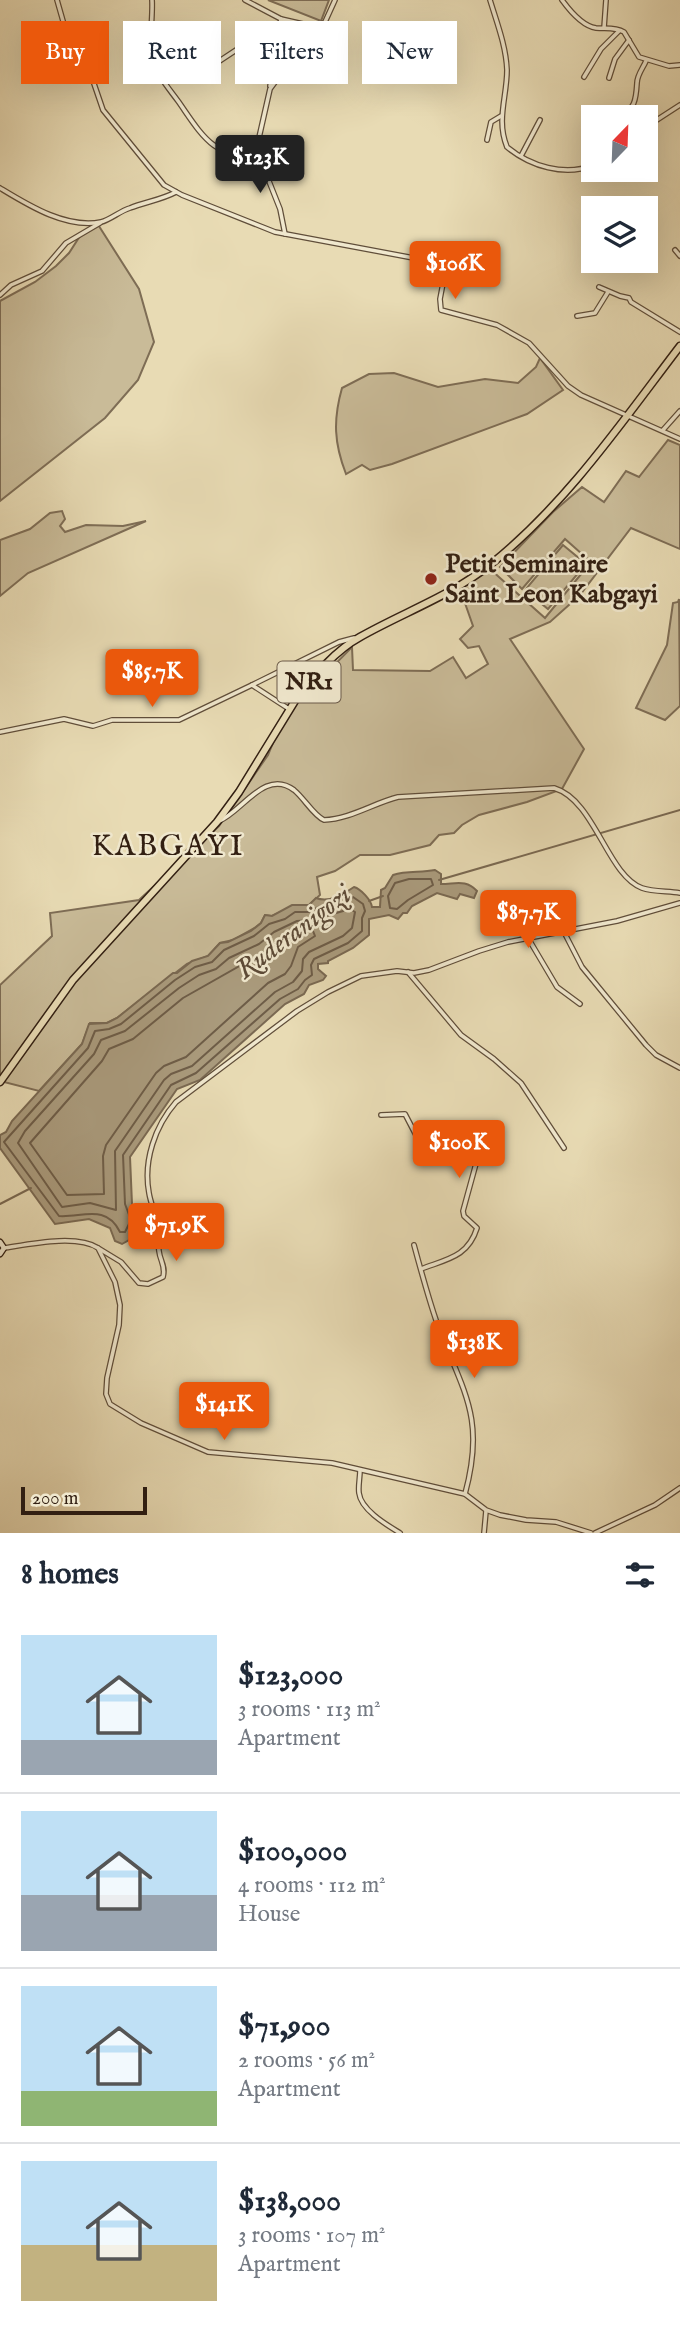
<!DOCTYPE html>
<meta charset="utf-8">
<style>
:root{--surface:#fff;--page:#f2f2f3;--text:#1f2937;--muted:#747a83;--line:#e0e1e3;--accent:#ea580c}
body{margin:0;font-family:"IM FELL English",serif;background:var(--page);color:var(--text);height:100vh;display:flex;flex-direction:column;font-size:26px;white-space:nowrap}
*{box-sizing:border-box;margin:0}
p{font-size:23px;color:var(--muted)}
.icon{flex:none;width:38px;height:38px;fill:none;stroke:currentColor;stroke-width:2;stroke-linecap:round;stroke-linejoin:round}
.map{position:relative;height:1533px;overflow:hidden}
.drawer{display:flex;flex-direction:column;background:var(--surface);flex:1}
.drawer>*{flex:none}
.guide{position:absolute;left:21px;top:21px;width:639px;height:63px;display:flex;gap:14px}
.needle{width:46px;rotate:23deg}
.buttons{position:absolute;left:581px;top:105px;display:grid;gap:14px}
.buttons a{display:grid;place-items:center;width:77px;height:77px;border-radius:0px;background:var(--surface);box-shadow:0 7px 28px #0002;font-size:35px}
.scale{position:absolute;left:21px;bottom:18px;width:126px;box-sizing:border-box;padding-left:7px;border:4px solid #321f12;border-top:0;font-size:19px;line-height:24px;white-space:nowrap;color:#321f12;-webkit-text-stroke:5px #f0e8ce;paint-order:stroke}
.price{position:absolute;translate:-50% -60px;padding:0 16px;border-radius:7px;background:var(--accent);color:#fff;font-size:23px;line-height:46px;filter:drop-shadow(0 2px 4px #0008)}
.price::after{content:'';position:absolute;left:50%;top:42px;width:21px;height:16px;margin-left:-10px;background:inherit;clip-path:polygon(0 0,100% 0,50% 100%)}
.price.on{background:#222;color:#fff}
ul{padding:0;list-style:none}
li{display:flex;align-items:center;gap:21px;height:175px;padding:0 21px}
li+li{border-top:2px solid var(--line)}
li span{display:grid;place-items:center;flex:none;width:196px;height:140px;border-radius:0px;color:#555}
li>.icon{margin-inline-start:auto}
span .icon{width:84px;height:84px;fill:#fffc;stroke-width:1}
li b{font-size:30px}
h2{display:flex;justify-content:space-between;align-items:center;height:84px;padding:0 21px;font-size:30px}
.pill{padding:0 24px;border-radius:0px;background:var(--surface);box-shadow:0 7px 28px #0002;font-size:24px;line-height:63px}
.pill.on{background:var(--accent);color:#fff}
.map>svg:first-child{display:block}
</style>
<div class="map">
<svg width="680" height="1533" viewBox="0 0 680 1533">
<rect width="100%" height="100%" fill="#e8dbb4"/>
<filter id="stains"><feTurbulence type="fractalNoise" baseFrequency=".00286" numOctaves="4"/><feColorMatrix values="0 0 0 0 .2 0 0 0 0 .09 0 0 0 0 .02 0 0 0 .5 -.17"/></filter>
<radialGradient id="worn" r=".72"><stop offset=".6" stop-color="#630" stop-opacity="0"/><stop offset="1" stop-color="#630" stop-opacity=".3"/></radialGradient>
<g fill="#c9bb98" stroke="#7e6d55" stroke-width="2">
<path d="M268 0H329L321 21Z"/>
<path d="M97 223 139 289 154 342 138 380 105 418 0 501V301L35 282 56 266 69 253 80 236Z"/>
<path d="M540 358 563 390 527 414 392 464 370 470 362 465 346 474C334 443 333 420 342 388L369 374 394 373 438 387 485 379 518 383 536 367Z"/>
<path d="M668 440 680 445V549L631 528 580 595 550 622 510 639 584 749 562 789 527 802 479 815 462 825 454 833 439 835 430 845 390 855H360L335 871 317 877 320 895 309 905H296L272 916 265 915 261 923 256 927 233 940 220 943 208 956 187 964 117 1018 107 1023H90L82 1044 39 1091 0 1081V985L52 936 50 913 139 900 219 826 268 755 284 716 352 647 353 670 430 671 453 657 466 678 488 664 479 646 468 648 460 639 473 626 460 589 490 569 545 618 591 562 565 539 522 589 500 567 553 512 582 487 604 502 626 471 639 477Z"/>
<path d="M62 511 65 519 60 526 65 532 86 525 123 526 146 521 28 573 0 596V540L30 529 50 513Z"/>
<path d="M563 545 586 564 548 609 525 590Z"/>
<path d="M679 599 680 706 665 720 636 708 667 645 673 603 678 602Z"/>
</g>
<path fill="#aa9b7d" stroke="#7a6952" stroke-width="2" d="M435 870 441 874V884C456 884 466 879 477 891L474 898 460 894 457 899 437 893 412 906 407 913H403L398 919 389 915 369 919V935L353 948 328 961V963L318 964V969L326 976 323 980 309 985 304 994 285 1004 200 1080 177 1089 130 1157 132 1204 137 1211 138 1222 129 1240 122 1244 115 1241 110 1228 89 1219 55 1224 0 1148V1135L6 1132 12 1121 82 1044 89 1024 107 1023 117 1018 173 973H177L192 961 208 956 220 943 228 942 251 931 261 923 265 915 272 916 292 905H309L316 898C329 903 342 895 354 887 361 889 371 900 372 907H380L381 890 385 888 393 875C407 870 420 873 435 870Z"/>
<g fill="none" stroke-linecap="round" stroke-linejoin="round">
<g stroke="#6e5d48" stroke-width="2">
<path d="M409 879H431L433 885 408 900 397 909 390 908 388 896 395 883Z"/>
<path d="M353 897 363 904 365 911 362 918V931L348 943 314 959 311 965 312 975 305 980 298 989 280 999 196 1073 171 1085 123 1155 125 1204 131 1220 125 1232H120C106 1203 81 1218 59 1216L4 1142 88 1048 95 1031 109 1029 121 1024 175 980 195 967 212 962 224 950 254 936 269 924 285 919 295 912H310L318 907 340 904Z"/>
<path d="M350 909 355 912 352 928 343 936 309 952 303 959 302 971 293 982 275 992 192 1066 171 1074 164 1080 115 1151 116 1210 90 1203 62 1207 18 1143 25 1131 94 1054 101 1040 125 1031 179 988 199 975 216 969 229 958 259 944 274 932 297 921 312 920Z"/>
<path d="M301 931H313L315 936 298 947 291 966 285 974 268 983 186 1057 164 1066 156 1073 106 1145 103 1156 104 1194 67 1195 30 1143 102 1061 109 1049 133 1039 183 998Z"/>
</g>
<g stroke="#7a6952" stroke-width="2">
<path d="M439 880 680 810"/>
<path d="M369 901 383 896"/>
<path d="M0 1204 31 1188"/>
</g>
<defs>
<g id="street">
<path d="M57 0 65 28 90 72 103 110 164 185 182 195 275 232 419 259 430 264 444 278 440 299 441 310 497 325 529 343 568 386 581 395 680 439"/>
<path d="M152 0C153 18 149 37 152 54 155 73 167 86 178 101 198 129 216 165 257 151"/>
<path d="M245 0 281 19 316 27"/>
<path d="M490 0C497 23 506 46 507 70 507 97 496 120 507 147 530 166 565 177 593 165"/>
<path d="M562 0C570 11 582 26 596 28 606 29 615 27 624 32L639 57 669 66 680 65"/>
<path d="M604 28 606 0"/>
<path d="M195 64 218 62 268 29 279 31"/>
<path d="M584 77 601 49 619 31"/>
<path d="M609 78 615 59 629 40"/>
<path d="M270 86 281 19"/>
<path d="M619 117C635 109 636 100 637 83 637 75 643 68 646 61"/>
<path d="M646 127 680 105"/>
<path d="M487 140 491 122 501 116"/>
<path d="M521 156 540 120"/>
<path d="M0 188C28 205 66 229 101 222 110 220 120 211 130 208 145 202 161 200 176 192"/>
<path d="M285 234 280 209 257 151 258 142 270 89 316 27 325 22 335 0"/>
<path d="M675 250 680 256"/>
<path d="M599 287 620 296 629 298 631 302 680 332"/>
<path d="M0 295 11 285 42 271 66 243 100 223"/>
<path d="M577 316 595 313 608 292"/>
<path d="M663 430 680 411"/>
<path d="M252 685 339 642 354 638"/>
<path d="M0 732 64 719 93 726 112 720H179L252 685 289 709"/>
<path d="M219 821C242 812 265 768 294 790 304 798 314 816 324 820 350 819 374 803 398 797L554 788C595 800 607 875 642 888 653 892 668 891 680 893"/>
<path d="M564 932 582 967 646 1045 656 1055 680 1068"/>
<path d="M528 938 557 987 580 1004"/>
<path d="M408 972 461 1035 494 1059 521 1083 564 1148"/>
<path d="M381 1115 405 1114 417 1137 474 1156 477 1160 463 1211 464 1216 477 1228C468 1257 447 1259 421 1269"/>
<path d="M414 1245C421 1271 428 1297 437 1323 463 1392 486 1417 465 1494"/>
<path d="M4 1248C30 1244 77 1234 98 1248L115 1282 120 1305 119 1325 107 1378 106 1394 110 1404 141 1423 208 1452 332 1463 465 1494 486 1510 500 1515 526 1520 556 1522 591 1533"/>
<path d="M98 1248 121 1262 139 1283 148 1284 163 1277C166 1266 160 1261 159 1251 158 1245 160 1240 159 1235 159 1221 151 1206 149 1193 143 1161 155 1126 176 1102L297 1011 328 992 361 976 397 971 414 973 429 970 479 951 508 942 617 921 680 903"/>
<path d="M360 1470C360 1478 358 1486 359 1493 361 1510 387 1525 400 1533"/>
<path d="M484 1533 486 1511"/>
<path d="M595 1533 655 1505 680 1488"/>
</g>
<path id="secondary" d="M0 1242 4 1248 0 1254"/>
<path id="highway" d="M0 1082 73 980 217 822 239 792 298 696C315 675 336 650 360 637 404 612 451 596 491 564 566 504 622 422 680 346"/>
</defs>
<use href="#street" stroke="#604e3a" stroke-width="6"/>
<use href="#secondary" stroke="#321f12" stroke-width="7"/>
<use href="#highway" stroke="#321f12" stroke-width="9"/>
<use href="#street" stroke="#f0e8ce" stroke-width="3.5"/>
<use href="#secondary" stroke="#f0e8ce" stroke-width="4.5"/>
<use href="#highway" stroke="#e8dbb4" stroke-width="6"/>
</g>
<circle fill="#8f2418" stroke="#f0e8ce" stroke-width="2.5" cx="431" cy="579" r="7"/>
<g text-anchor="middle" dominant-baseline="central" stroke-width="5" stroke-linejoin="round" paint-order="stroke">
<rect fill="#f0e8ce" stroke="#6b5b4a" stroke-width="2" x="277.5" y="661.5" width="63" height="41" rx="5"/>
<g font-size="24" font-weight="bold" fill="#321f12">
<text x="309" y="682">NR1</text>
</g>
<g font-size="26" font-weight="bold" fill="#321f12" stroke="#f0e8ce" text-anchor="start">
<text x="445" y="564">Petit Seminaire<tspan x="445" dy="30">Saint Leon Kabgayi</tspan></text>
</g>
<g font-size="28" font-style="italic" fill="#5c4a37" stroke="#f0e8ce">
<text transform="translate(294 933) rotate(-37)">Ruderanigozi</text>
</g>
<g font-size="30" letter-spacing="2" fill="#321f12" stroke="#f0e8ce">
<text x="168" y="847">KABGAYI</text>
</g>
</g>
<rect width="100%" height="100%" filter="url(#stains)"/>
<rect width="100%" height="100%" fill="url(#worn)"/>
</svg>
<div class="buttons">
<a><svg class="needle" viewBox="-14 -14 28 28"><path d="M0-13l5 13h-10z" fill="#e53935"/><path d="M0 13l5-13h-10z" fill="#747a83"/></svg></a>
<a><svg class="icon" aria-label="layers" viewBox="0 0 24 24"><path d="M12 4l9 5-9 5-9-5zM3 14l9 5 9-5"/></svg></a>
</div>
<div class="scale">200 m</div>
<b class="price on" style="left:260px;top:195px">$123K</b>
<b class="price" style="left:455px;top:301px">$106K</b>
<b class="price" style="left:152px;top:709px">$85.7K</b>
<b class="price" style="left:528px;top:950px">$87.7K</b>
<b class="price" style="left:459px;top:1180px">$100K</b>
<b class="price" style="left:176px;top:1263px">$71.9K</b>
<b class="price" style="left:474px;top:1380px">$138K</b>
<b class="price" style="left:224px;top:1442px">$141K</b>
<div class="guide">
<a class="pill on">Buy</a>
<a class="pill">Rent</a>
<a class="pill">Filters</a>
<a class="pill">New</a>
</div>
</div>
<section class="drawer">
<h2>8 homes<svg class="icon" aria-label="filters" viewBox="0 0 24 24"><path d="M4 7h16M4 17h16"/><circle cx="9" cy="7" r="2"/><circle cx="15" cy="17" r="2"/></svg></h2>
<ul>
<li><span style="background:linear-gradient(#bfe0f5 75%,#9aa5b1 0)"><svg class="icon" aria-label="home" viewBox="0 0 24 24"><path d="M3 11l9-7 9 7M6 9v11h12V9"/></svg></span><div><b>$123,000</b><p>3 rooms · 113 m²</p><p>Apartment</p></div></li>
<li><span style="background:linear-gradient(#bfe0f5 60%,#9aa5b1 0)"><svg class="icon" aria-label="home" viewBox="0 0 24 24"><path d="M3 11l9-7 9 7M6 9v11h12V9"/></svg></span><div><b>$100,000</b><p>4 rooms · 112 m²</p><p>House</p></div></li>
<li><span style="background:linear-gradient(#bfe0f5 75%,#8fb573 0)"><svg class="icon" aria-label="home" viewBox="0 0 24 24"><path d="M3 11l9-7 9 7M6 9v11h12V9"/></svg></span><div><b>$71,900</b><p>2 rooms · 56 m²</p><p>Apartment</p></div></li>
<li><span style="background:linear-gradient(#bfe0f5 60%,#c2b280 0)"><svg class="icon" aria-label="home" viewBox="0 0 24 24"><path d="M3 11l9-7 9 7M6 9v11h12V9"/></svg></span><div><b>$138,000</b><p>3 rooms · 107 m²</p><p>Apartment</p></div></li>
</ul>
</section>
